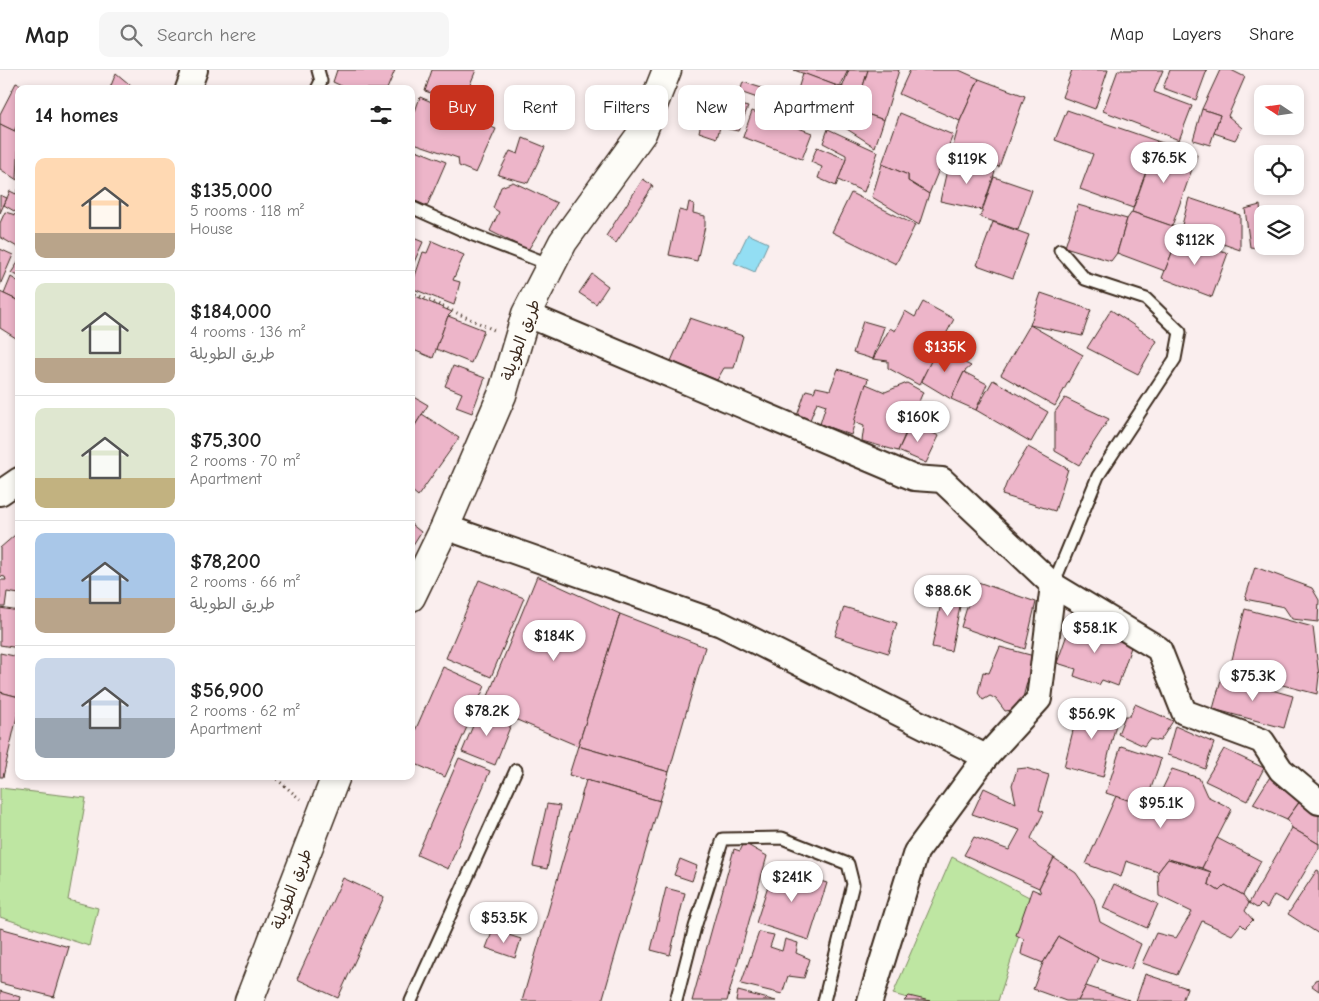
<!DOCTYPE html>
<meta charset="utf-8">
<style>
:root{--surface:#fff;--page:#f6f6f6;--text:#222;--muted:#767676;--line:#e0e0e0;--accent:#c8321e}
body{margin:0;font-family:"Comic Neue","Playpen Sans Arabic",sans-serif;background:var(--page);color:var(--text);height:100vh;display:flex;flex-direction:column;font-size:19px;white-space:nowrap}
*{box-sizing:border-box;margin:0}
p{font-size:16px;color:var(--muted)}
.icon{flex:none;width:28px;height:28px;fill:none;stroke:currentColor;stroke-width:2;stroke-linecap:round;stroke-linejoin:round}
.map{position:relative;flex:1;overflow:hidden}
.details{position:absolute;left:15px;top:15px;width:400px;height:695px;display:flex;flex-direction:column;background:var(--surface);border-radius:10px;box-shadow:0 2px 8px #0003}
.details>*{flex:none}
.banner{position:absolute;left:430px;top:15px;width:475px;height:45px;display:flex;gap:10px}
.needle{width:32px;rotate:283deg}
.fabs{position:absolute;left:1254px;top:15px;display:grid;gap:10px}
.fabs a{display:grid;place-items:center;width:50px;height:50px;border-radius:10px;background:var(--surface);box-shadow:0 2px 8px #0003;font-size:25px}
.price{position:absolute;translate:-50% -42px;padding:0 11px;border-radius:18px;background:#fff;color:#222;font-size:16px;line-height:32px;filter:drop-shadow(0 1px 2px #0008)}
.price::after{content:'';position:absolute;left:50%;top:30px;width:15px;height:11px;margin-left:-8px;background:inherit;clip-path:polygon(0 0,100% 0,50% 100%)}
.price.selected{background:var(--accent);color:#fff}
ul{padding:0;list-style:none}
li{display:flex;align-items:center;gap:15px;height:125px;padding:0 20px}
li+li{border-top:1px solid var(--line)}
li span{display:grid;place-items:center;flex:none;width:140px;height:100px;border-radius:10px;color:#555}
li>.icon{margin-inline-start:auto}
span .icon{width:60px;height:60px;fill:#fffc;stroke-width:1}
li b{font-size:21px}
h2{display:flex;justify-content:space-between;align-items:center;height:60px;padding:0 20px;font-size:21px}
.tag{padding:0 18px;border-radius:10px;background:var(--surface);box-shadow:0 2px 8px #0003;font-size:18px;line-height:45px}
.tag.selected{background:var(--accent);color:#fff}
header{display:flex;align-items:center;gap:30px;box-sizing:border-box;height:70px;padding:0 25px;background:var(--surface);border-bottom:1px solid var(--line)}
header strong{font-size:24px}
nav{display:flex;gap:28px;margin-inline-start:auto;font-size:18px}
.search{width:350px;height:45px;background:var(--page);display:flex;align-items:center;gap:12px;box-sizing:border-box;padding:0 18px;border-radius:10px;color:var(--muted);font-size:19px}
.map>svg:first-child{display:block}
</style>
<header>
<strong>Map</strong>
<div class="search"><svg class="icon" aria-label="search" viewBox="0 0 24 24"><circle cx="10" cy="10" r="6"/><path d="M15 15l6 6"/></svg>Search here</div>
<nav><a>Map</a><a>Layers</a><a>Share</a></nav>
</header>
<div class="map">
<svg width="1319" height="931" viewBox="0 0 1319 931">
<rect width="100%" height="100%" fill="#faeeee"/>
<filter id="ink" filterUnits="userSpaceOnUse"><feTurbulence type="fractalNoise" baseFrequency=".02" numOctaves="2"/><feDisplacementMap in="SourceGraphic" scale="10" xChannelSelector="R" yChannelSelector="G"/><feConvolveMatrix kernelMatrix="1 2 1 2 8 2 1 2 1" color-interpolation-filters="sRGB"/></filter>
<g filter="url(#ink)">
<g fill="#bee6a2" stroke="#7c8860">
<path d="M0 718 86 728 68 830 98 838 89 876 0 847Z"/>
<path d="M952 787 1031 828 998 931H918L893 924Z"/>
</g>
<path fill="#93def3" stroke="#70969e" d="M748 164 768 173 755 202 734 193Z"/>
<g fill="#edb5c9" stroke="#3b2a1e">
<path d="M337 0H395L387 19H348L333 12Z"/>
<path d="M432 0H476L462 34 425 21Z"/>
<path d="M794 0H848L840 17Z"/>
<path d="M849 0H868L857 36 838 28Z"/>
<path d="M868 0H899L884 50 861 42 857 36Z"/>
<path d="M910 0H959L979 9 960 51 899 24Z"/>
<path d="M1072 0H1108L1095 39 1062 27Z"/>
<path d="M1118 0H1163L1154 22 1192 36 1179 70 1103 41Z"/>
<path d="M1170 0H1207L1196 30 1163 18Z"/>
<path d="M1220 0H1231L1245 7 1228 46 1242 58 1235 70 1214 63 1220 45 1202 39Z"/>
<path d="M116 3 135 19 110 18Z"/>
<path d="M803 3 840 17 843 16 838 28 857 36 861 42 884 50 875 77 828 47 826 53 790 45Z"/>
<path d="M979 9 1025 26 999 97 952 80 960 51Z"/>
<path d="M743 12 774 22 766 31 740 22Z"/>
<path d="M16 13 32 19H19V51L14 61 0 54V44Z"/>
<path d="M420 27 496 59 476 103 459 96 458 88 411 72V53Z"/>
<path d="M727 32 748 37 738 61 720 57 717 68 699 62 703 44 714 45Z"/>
<path d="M1202 39 1220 45 1210 75 1193 70Z"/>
<path d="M1067 40 1157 71 1133 138 1080 119 1093 84 1055 70Z"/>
<path d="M752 41 812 63 802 89 743 67Z"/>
<path d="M900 43 953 65 929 124 908 111V105L882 94Z"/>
<path d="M0 54 19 63 17 110 0 99Z"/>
<path d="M828 59 878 82 864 122 838 110 846 89V85L823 73Z"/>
<path d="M523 68 545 77 528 113 498 105 510 81 518 84Z"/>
<path d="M1157 71 1197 85 1172 156 1132 142Z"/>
<path d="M817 77 846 89 836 116 818 108 822 97 811 92Z"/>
<path d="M411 78 446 92 427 136 411 129Z"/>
<path d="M966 90 995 102 982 140 940 131 949 91 962 94Z"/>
<path d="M882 94 908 105V111L929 124 919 155 872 127Z"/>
<path d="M994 107 1032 120 1018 160 980 147Z"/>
<path d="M643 109 653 116 616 173 606 166Z"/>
<path d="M513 112 557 133 528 180 490 161 499 142 493 138 501 117Z"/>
<path d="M19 118V144L4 135 10 121 16 124Z"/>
<path d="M851 123 915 155 896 194 832 162Z"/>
<path d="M0 125 7 128 0 143Z"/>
<path d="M1189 128 1240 145V180L1181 159Z"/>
<path d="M689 132 694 134 693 143 705 146V156L697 191 669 185 679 140 687 142Z"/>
<path d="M1078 135 1127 149 1117 183 1111 191 1065 177Z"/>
<path d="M1260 135 1262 157V176H1265V179L1250 177 1245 139Z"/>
<path d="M5 142 19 146V178L0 167V153Z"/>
<path d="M1132 142 1181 159 1165 201 1117 183 1127 149Z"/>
<path d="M993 152 1029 165 1013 208 977 195Z"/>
<path d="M1179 165 1228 183 1212 227 1162 208Z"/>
<path d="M411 167 423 172 411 199Z"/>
<path d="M432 171 464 185 453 210 460 212 454 235 411 218 423 182 427 183Z"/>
<path d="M0 179 13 185 0 215Z"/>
<path d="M19 191V206L11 203Z"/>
<path d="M592 204 608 216 596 234 579 223Z"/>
<path d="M11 207 19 212V231L4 224Z"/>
<path d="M0 222 19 231V270L0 258Z"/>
<path d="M1041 223 1091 240 1082 266 1030 255Z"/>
<path d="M411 224 452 242 448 246 433 288 411 279Z"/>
<path d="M923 232 954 249 919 315 888 298V291L873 289 890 258 895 261 905 241 915 247Z"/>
<path d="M1111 240 1157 271 1138 304 1087 278Z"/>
<path d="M448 246 484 260 471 293 436 279Z"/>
<path d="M690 248 743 266 734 298H724L717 310 671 291Z"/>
<path d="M863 251 884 257 873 289 853 283Z"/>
<path d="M1030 255 1083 285 1055 336 1001 305Z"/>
<path d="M937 279 971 296 964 302 951 329 921 311Z"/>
<path d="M453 296 485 308 472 343 456 337 462 323 445 316Z"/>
<path d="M838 299 868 309 851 365 820 354 826 335 817 332 810 350 797 346 806 320 814 322 816 317 830 320Z"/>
<path d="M964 302 987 314 976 340 951 329Z"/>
<path d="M993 310 1048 342 1031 372 976 340Z"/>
<path d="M907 313 923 322 898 381 862 371 864 356 854 352 866 314 885 322Z"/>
<path d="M411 325 428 335 411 362Z"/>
<path d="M1065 328 1109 349 1079 395 1055 381V342Z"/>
<path d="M422 344 459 368 418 426 411 420V362Z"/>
<path d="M911 353 939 366 926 393 898 381Z"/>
<path d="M1028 377 1068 399 1055 441 1002 425 1007 412Z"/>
<path d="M411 454 421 462 411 478Z"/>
<path d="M15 465H19V524L7 522 5 537H0V510H6L5 507 0 506V478Z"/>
<path d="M1255 497 1312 518 1319 530 1318 552 1292 549 1284 537 1245 529Z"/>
<path d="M537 506 620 544 578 676 484 636Z"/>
<path d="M479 510 524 528 491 607 446 588Z"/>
<path d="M975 511 1036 532 1025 579 961 557Z"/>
<path d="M945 513 964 516 951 581 932 577Z"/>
<path d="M844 537 897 553 888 583 835 566Z"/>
<path d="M0 538 19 541V578L0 575Z"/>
<path d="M1245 539 1313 557 1319 606 1317 624 1229 601Z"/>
<path d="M620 544 705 577 669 702 578 676Z"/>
<path d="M1072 550 1133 571 1118 616 1102 610 1099 615 1074 606 1076 599 1057 593Z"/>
<path d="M1000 577 1034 586 1020 639 1005 641 996 629 990 626 983 630 978 623 983 602 989 603Z"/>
<path d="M0 583 19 587V627L0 622Z"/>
<path d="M443 597 485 616 445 707 411 692V670Z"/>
<path d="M1222 606 1293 626 1284 658 1213 639Z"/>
<path d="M0 622 19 627V638L3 707H0Z"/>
<path d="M1080 632 1119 642 1103 707 1064 697Z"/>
<path d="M1135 634 1173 651 1160 671 1149 669 1144 676 1118 664 1125 646H1130Z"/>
<path d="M480 639 512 652 495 695 462 682Z"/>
<path d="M1175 656 1214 673 1205 699 1177 688 1167 685Z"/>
<path d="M578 676 669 702 660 731 569 705Z"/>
<path d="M1121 676 1161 689 1145 736 1106 723Z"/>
<path d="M1224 679 1264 698 1247 731 1205 711Z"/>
<path d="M459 688 490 701 448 799 417 785Z"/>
<path d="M1026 698 1049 705 1039 740 1044 742 1031 768 1038 777 1054 788 1039 818 964 785 974 767 1009 780 1020 760 972 744 984 718 1016 733 1012 715 1017 699Z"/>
<path d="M1172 699 1199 708 1207 726 1232 739 1202 798 1168 789 1158 802 1126 791 1121 807 1086 794 1116 726 1145 736 1151 742Z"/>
<path d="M1273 702 1304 725 1287 749 1253 734Z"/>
<path d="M586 710 660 731 602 931H522Z"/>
<path d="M1312 715 1319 720V774L1292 758 1287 749Z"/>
<path d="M547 734 560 736 547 799 533 796Z"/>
<path d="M1292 758 1319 774V778L1287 832 1274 825 1267 838 1261 834 1257 838 1249 833Z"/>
<path d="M1217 768 1261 791 1243 825 1225 815 1219 821 1208 814 1211 802 1202 798Z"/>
<path d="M744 773 767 786 727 931H692L734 779 740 781Z"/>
<path d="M1054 788 1076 803 1094 829 1100 852 1141 874 1131 899 1098 888 1059 867 1043 893 1021 884 1024 869 1016 865 1032 819 1041 823 1039 818Z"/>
<path d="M680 789 697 796 692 811 674 805Z"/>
<path d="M1168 789 1211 802 1208 814 1219 821 1225 815 1243 825 1249 833 1245 841 1253 850 1245 858 1241 854 1232 865 1202 851 1177 905 1142 893 1156 863 1176 868 1192 842 1159 826 1158 802Z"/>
<path d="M774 797 827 813 809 870 756 853Z"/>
<path d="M1317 800 1319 801V864L1288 844Z"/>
<path d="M343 808 384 827 338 928 297 909Z"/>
<path d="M1114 814 1158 834 1147 858 1103 838Z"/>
<path d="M666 818 685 823 670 885 651 880Z"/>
<path d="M0 858 69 877 54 927 0 913Z"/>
<path d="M493 860 521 869 515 888 486 878Z"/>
<path d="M759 862 774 865 770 877 782 881 785 869 798 873 796 883 810 889 804 908 788 906 782 924 741 914Z"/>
<path d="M1059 867 1098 888 1086 916 1078 931H1066L1033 919 1043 893Z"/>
<path d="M1145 904 1187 918 1182 931H1136Z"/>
<path d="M1319 909V921L1312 916 1315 910Z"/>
<path d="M1086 916 1129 930V931H1078Z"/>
<path d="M0 921 20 927 19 931H0Z"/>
<path d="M738 921 776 931H736Z"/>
<path d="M909 926 930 931H904Z"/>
</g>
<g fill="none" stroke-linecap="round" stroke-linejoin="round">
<defs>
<g id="lane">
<path d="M317 19 321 11 318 0"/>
<path d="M411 137 471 164 551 195"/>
<path d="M1053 515 1098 406 1175 289 1180 262 1146 229 1085 209 1060 180"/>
<path d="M411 931 516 700"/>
<path d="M676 931 695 857 723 769 782 768 848 794 853 814 824 931"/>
</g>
<g id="street">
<path d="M188 19 195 0"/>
<path d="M526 244 914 408 942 410 1053 515 1159 579 1184 642 1262 671 1281 700 1319 732"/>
<path d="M0 423 19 410"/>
<path d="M445 457 721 554 986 687 916 782 870 931"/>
<path d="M986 687 1039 629 1053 515"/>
</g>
<g id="secondary">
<path d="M411 527 445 457 502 325 526 244 563 172 642 63 667 0"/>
<path d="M249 931 336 706"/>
</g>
</defs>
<use href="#lane" stroke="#3b2a1e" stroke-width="15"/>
<use href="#street" stroke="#3b2a1e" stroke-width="28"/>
<use href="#secondary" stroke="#3b2a1e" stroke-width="31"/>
<g stroke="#3b2a1e" stroke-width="3" stroke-dasharray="1 4" stroke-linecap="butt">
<path d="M411 222 494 260"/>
<path d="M273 706 300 729"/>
</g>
<use href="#lane" stroke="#fdfcf7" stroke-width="11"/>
<use href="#street" stroke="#fdfcf7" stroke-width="24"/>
<use href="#secondary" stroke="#fdfcf7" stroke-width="28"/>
</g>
</g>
<g text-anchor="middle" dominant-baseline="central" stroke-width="4.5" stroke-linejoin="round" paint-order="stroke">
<g font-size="16" fill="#3b2a1e" stroke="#fdfcf7">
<text transform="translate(521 270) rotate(-70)">طريق الطويلة</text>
<text transform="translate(292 819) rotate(-69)">طريق الطويلة</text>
</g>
</g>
</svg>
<div class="fabs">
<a><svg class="needle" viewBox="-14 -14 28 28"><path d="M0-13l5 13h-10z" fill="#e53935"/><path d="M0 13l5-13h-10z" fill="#767676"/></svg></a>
<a><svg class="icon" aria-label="locate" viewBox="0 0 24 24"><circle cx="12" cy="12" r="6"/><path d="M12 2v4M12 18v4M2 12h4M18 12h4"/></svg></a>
<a><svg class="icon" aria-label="layers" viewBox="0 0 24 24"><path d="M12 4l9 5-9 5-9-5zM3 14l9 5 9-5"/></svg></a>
</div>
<b class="price" style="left:1164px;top:114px">$76.5K</b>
<b class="price" style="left:967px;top:115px">$119K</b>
<b class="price" style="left:1195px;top:196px">$112K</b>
<b class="price selected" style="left:945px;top:303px">$135K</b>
<b class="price" style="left:918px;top:373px">$160K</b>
<b class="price" style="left:948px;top:547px">$88.6K</b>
<b class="price" style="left:1095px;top:584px">$58.1K</b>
<b class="price" style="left:554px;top:592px">$184K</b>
<b class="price" style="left:1253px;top:632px">$75.3K</b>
<b class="price" style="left:487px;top:667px">$78.2K</b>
<b class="price" style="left:1092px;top:670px">$56.9K</b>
<b class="price" style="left:1161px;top:759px">$95.1K</b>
<b class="price" style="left:792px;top:833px">$241K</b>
<b class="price" style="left:504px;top:874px">$53.5K</b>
<div class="banner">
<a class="tag selected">Buy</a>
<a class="tag">Rent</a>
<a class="tag">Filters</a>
<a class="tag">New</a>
<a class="tag">Apartment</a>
</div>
<section class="details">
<h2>14 homes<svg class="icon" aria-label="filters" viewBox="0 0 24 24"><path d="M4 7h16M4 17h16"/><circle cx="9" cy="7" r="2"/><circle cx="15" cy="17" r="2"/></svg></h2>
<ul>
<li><span style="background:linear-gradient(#ffd9b3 75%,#b9a48a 0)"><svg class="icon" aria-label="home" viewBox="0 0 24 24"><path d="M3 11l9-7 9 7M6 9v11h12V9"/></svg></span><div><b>$135,000</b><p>5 rooms · 118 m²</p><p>House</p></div></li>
<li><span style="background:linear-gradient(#dfe7d0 75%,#b9a48a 0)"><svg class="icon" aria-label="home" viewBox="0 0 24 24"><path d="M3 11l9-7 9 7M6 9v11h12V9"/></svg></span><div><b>$184,000</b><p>4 rooms · 136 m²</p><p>طريق الطويلة</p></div></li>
<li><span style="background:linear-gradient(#dfe7d0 70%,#c2b280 0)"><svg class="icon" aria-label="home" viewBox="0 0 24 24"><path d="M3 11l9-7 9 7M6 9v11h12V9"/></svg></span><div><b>$75,300</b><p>2 rooms · 70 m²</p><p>Apartment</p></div></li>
<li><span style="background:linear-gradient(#a9c7e8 65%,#b9a48a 0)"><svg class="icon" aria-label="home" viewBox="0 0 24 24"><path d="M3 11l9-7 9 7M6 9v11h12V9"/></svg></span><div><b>$78,200</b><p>2 rooms · 66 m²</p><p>طريق الطويلة</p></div></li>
<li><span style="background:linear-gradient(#c9d6e8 60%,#9aa5b1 0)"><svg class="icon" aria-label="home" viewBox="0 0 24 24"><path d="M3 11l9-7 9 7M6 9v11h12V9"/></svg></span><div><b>$56,900</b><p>2 rooms · 62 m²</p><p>Apartment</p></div></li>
</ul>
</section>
</div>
